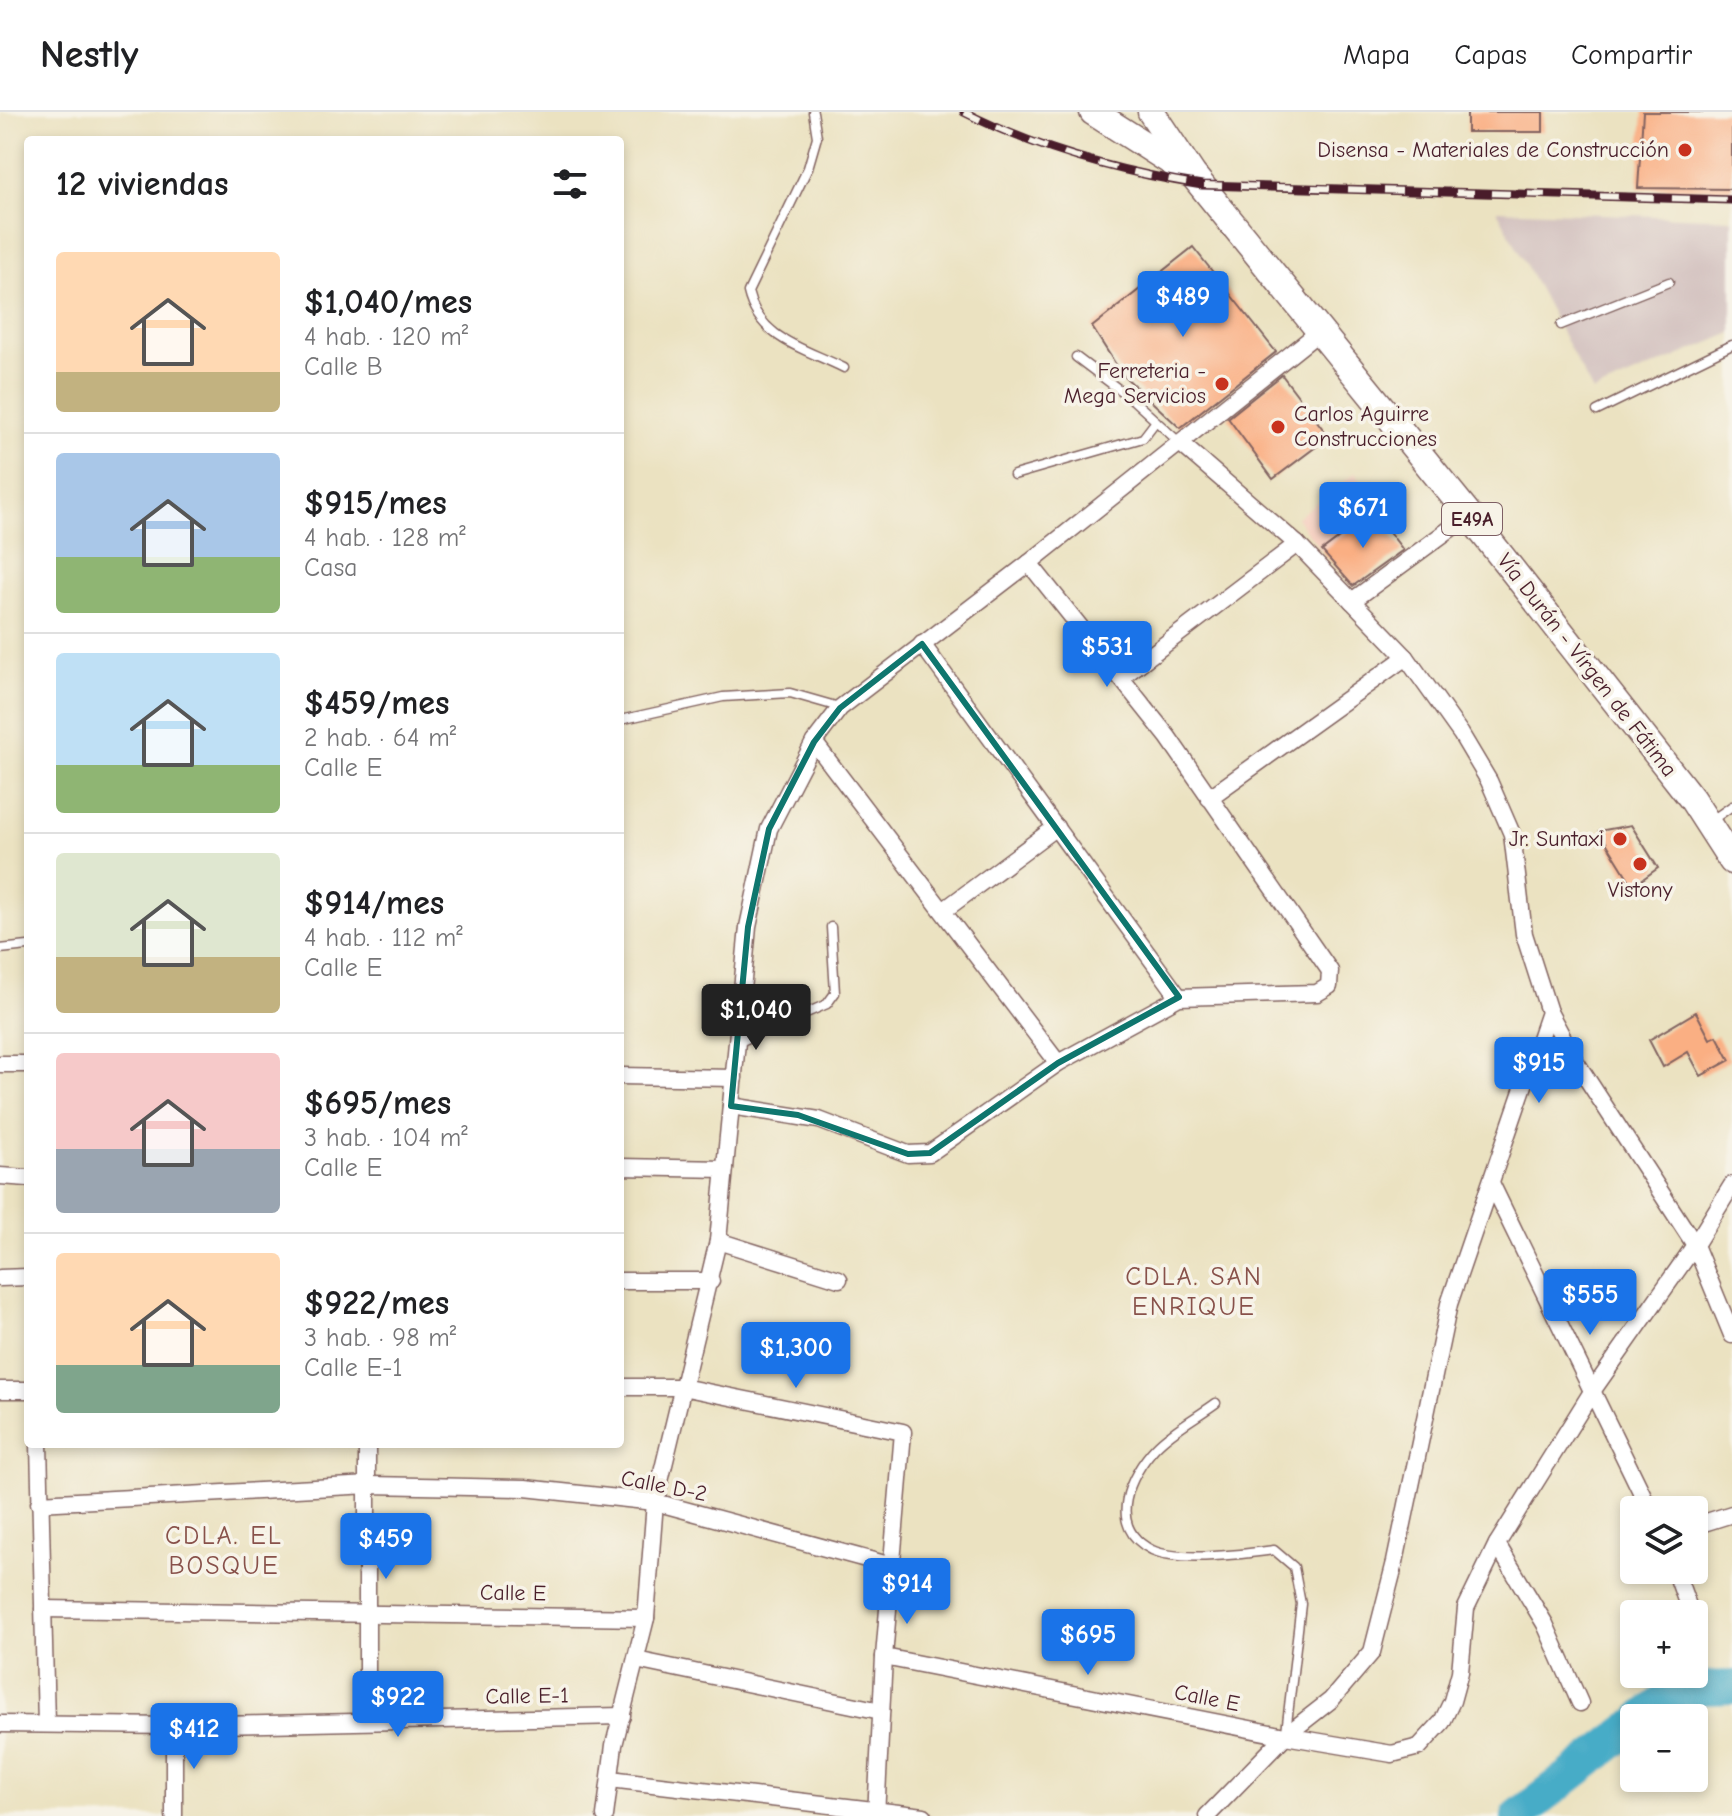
<!DOCTYPE html>
<html lang="es">
<meta charset="utf-8">
<style>
:root{--surface:#fff;--page:#f6f6f6;--text:#202124;--muted:#757577;--line:#e0e0e0;--accent:#1a73e8}
body{margin:0;font-family:"Comic Neue",sans-serif;background:var(--page);color:var(--text);height:100vh;display:flex;flex-direction:column;font-size:30px;white-space:nowrap}
*{box-sizing:border-box;margin:0}
p{font-size:26px;color:var(--muted)}
.icon{flex:none;width:44px;height:44px;fill:none;stroke:currentColor;stroke-width:2;stroke-linecap:round;stroke-linejoin:round}
.map{position:relative;flex:1;overflow:hidden}
.drawer{position:absolute;left:24px;top:24px;width:600px;height:1312px;display:flex;flex-direction:column;background:var(--surface);border-radius:8px;box-shadow:0 4px 12px #0003}
.drawer>*{flex:none}
.controls{position:absolute;left:1620px;top:1384px;display:grid;gap:16px}
.controls a{display:grid;place-items:center;width:88px;height:88px;border-radius:8px;background:var(--surface);box-shadow:0 4px 12px #0003;font-size:40px}
.price{position:absolute;translate:-50% -68px;padding:0 18px;border-radius:8px;background:var(--accent);color:#fff;font-size:26px;line-height:52px;filter:drop-shadow(0 2px 4px #0008)}
.price::after{content:'';position:absolute;left:50%;top:48px;width:24px;height:18px;margin-left:-12px;background:inherit;clip-path:polygon(0 0,100% 0,50% 100%)}
.price.on{background:#222;color:#fff}
ul{padding:0;list-style:none}
li{display:flex;align-items:center;gap:24px;height:200px;padding:0 32px}
li+li{border-top:2px solid var(--line)}
li span{display:grid;place-items:center;flex:none;width:224px;height:160px;border-radius:8px;color:#555}
li>.icon{margin-inline-start:auto}
span .icon{width:96px;height:96px;fill:#fffc;stroke-width:1}
li b{font-size:34px}
h2{display:flex;justify-content:space-between;align-items:center;height:96px;padding:0 32px;font-size:34px}
header{display:flex;align-items:center;gap:48px;box-sizing:border-box;height:112px;padding:0 40px;background:var(--surface);border-bottom:2px solid var(--line)}
header strong{font-size:38px}
nav{display:flex;gap:44px;margin-inline-start:auto;font-size:28px}
.map>svg:first-child{display:block}
</style>
<header>
<strong>Nestly</strong>
<nav><a>Mapa</a><a>Capas</a><a>Compartir</a></nav>
</header>
<div class="map">
<svg width="1732" height="1704" viewBox="0 0 1732 1704">
<rect width="100%" height="100%" fill="#f7f3e8"/>
<filter id="ink" filterUnits="userSpaceOnUse"><feTurbulence type="fractalNoise" baseFrequency=".0125" numOctaves="2"/><feDisplacementMap in="SourceGraphic" scale="16" xChannelSelector="R" yChannelSelector="G"/><feConvolveMatrix kernelMatrix="1 2 1 2 8 2 1 2 1" color-interpolation-filters="sRGB"/></filter>
<filter id="wash" filterUnits="userSpaceOnUse"><feTurbulence type="fractalNoise" baseFrequency=".006" numOctaves="4" result="noise"/><feDisplacementMap in="SourceGraphic" scale="32" xChannelSelector="R" yChannelSelector="G"/><feGaussianBlur stdDeviation="1.8" result="paint"/><feColorMatrix in="noise" values="0 0 0 0 0 0 0 0 0 0 0 0 0 0 0 0 0 1.4 0 .05"/><feComposite in="paint" operator="in"/></filter>
<g filter="url(#wash)">
<rect width="100%" height="100%" fill="#ebe2c1"/>
<path fill="#f6d2c3" d="M1355 361 1381 395 1322 439 1296 406Z"/>
<path fill="#d1bfbd" d="M1497 98 1732 107V221L1593 280Z"/>
<g fill="none" stroke-linecap="round" stroke-linejoin="round">
<g stroke="#47acc7" stroke-width="34">
<path d="M1643 1606 1680 1577 1732 1575"/>
<path d="M1518 1704 1634 1614"/>
</g>
</g>
<g id="blocks">
<g fill="#faaf83">
<rect x="1467" y="0" width="76" height="20"/>
<path d="M1643 0H1732V77L1638 76Z"/>
<path d="M1193 135 1276 240 1180 316 1122 262 1092 215Z"/>
<path d="M1282 263 1329 325 1273 367 1228 306Z"/>
<path d="M1374 400 1403 438 1353 474 1322 439Z"/>
<path d="M1631 713 1658 756 1633 774 1599 719Z"/>
<path d="M1696 900 1710 927 1717 924 1730 948 1701 964 1688 940 1663 955 1649 928Z"/>
</g>
</g>
</g>
<g filter="url(#ink)">
<use href="#blocks" fill-opacity="0" stroke="#826360" stroke-width="2"/>
<g fill="none" stroke-linecap="round" stroke-linejoin="round">
<defs>
<g id="lane">
<path d="M813 0 817 25 808 56 748 180C759 227 804 236 844 256"/>
<path d="M1561 213 1669 170"/>
<path d="M1076 245 1133 288 1179 330"/>
<path d="M1597 299 1732 233"/>
<path d="M1014 363 1143 326 1156 309"/>
<path d="M620 608 723 585 790 581 839 595"/>
<path d="M1712 708 1732 694"/>
<path d="M0 837 28 834"/>
<path d="M737 931 827 892 835 881 831 815"/>
<path d="M1216 1291C1197 1305 1172 1318 1156 1335 1130 1362 1105 1415 1152 1438 1178 1450 1245 1442 1274 1438L1294 1455 1301 1492 1286 1620"/>
</g>
<g id="street">
<path d="M1180 331 1297 432 1406 545 1461 622 1489 669 1512 722 1524 822 1549 900 1449 1192 1395 1450 1372 1540 1331 1588 1285 1624 1207 1704"/>
<path d="M1352 489 1469 403"/>
<path d="M922 532 1179 885"/>
<path d="M1122 565 1297 432"/>
<path d="M814 630 1058 951"/>
<path d="M1209 686 1406 545"/>
<path d="M943 799 1056 715"/>
<path d="M1549 900 1576 950 1695 1133 1732 1223"/>
<path d="M0 952H28"/>
<path d="M620 964 734 966"/>
<path d="M731 994 819 1008 908 1042 930 1041 1058 951 1179 885 1317 881 1329 874 1330 859 1168 625 1029 451"/>
<path d="M620 1055 725 1057"/>
<path d="M0 1064 28 1066"/>
<path d="M1491 1071 1650 1398"/>
<path d="M718 1129 839 1167"/>
<path d="M0 1166 28 1165"/>
<path d="M620 1169H711"/>
<path d="M620 1275H682L903 1320 884 1545 876 1704"/>
<path d="M0 1278H28"/>
<path d="M39 1332 46 1612"/>
<path d="M39 1391 370 1373 525 1376 655 1390 892 1454"/>
<path d="M1694 1414 1732 1402"/>
<path d="M1497 1432 1545 1512 1580 1591"/>
<path d="M1675 1458 1691 1502"/>
<path d="M43 1497 646 1506"/>
<path d="M884 1545 1285 1624 1392 1642 1419 1635 1442 1610 1452 1589 1460 1560 1466 1496 1497 1432 1593 1278 1695 1133 1732 1073"/>
<path d="M636 1548 881 1599"/>
<path d="M367 1608V1332"/>
<path d="M0 1612 174 1614 622 1604"/>
<path d="M610 1667 924 1704"/>
<path d="M174 1704V1614"/>
<path d="M605 1704 614 1633 646 1506 655 1390 718 1129 748 815 769 717 814 630 840 596 1029 451 1320 219"/>
</g>
<g id="primary">
<path d="M1093 0 1184 58"/>
<path d="M1151 0 1193 63 1469 403 1692 687 1732 749"/>
</g>
</defs>
<use href="#lane" stroke="#826360" stroke-width="11"/>
<use href="#street" stroke="#826360" stroke-width="19"/>
<use href="#primary" stroke="#826360" stroke-width="29"/>
<use href="#lane" stroke="#fff" stroke-width="8"/>
<use href="#street" stroke="#fff" stroke-width="16"/>
<use href="#primary" stroke="#fff" stroke-width="26"/>
<defs>
<path id="rail" d="M964 0C1039 38 1120 60 1202 73L1732 88"/>
</defs>
<use href="#rail" stroke="#4a1f2b" stroke-width="9"/>
<use href="#rail" stroke="#f7f3e8" stroke-width="6" stroke-dasharray="18" stroke-linecap="butt"/>
</g>
</g>
<path fill="none" stroke="#0f766e" stroke-width="6" stroke-linejoin="round" d="M922 532 1179 885 1058 951 930 1041 908 1042 798 1003 731 994 748 815 769 717 814 630 840 596Z"/>
<g fill="#c8321e" stroke="#f7f3e8" stroke-width="3">
<circle cx="1685" cy="38" r="8"/>
<circle cx="1222" cy="272" r="8"/>
<circle cx="1278" cy="315" r="8"/>
<circle cx="1620" cy="727" r="8"/>
<circle cx="1640" cy="752" r="8"/>
</g>
<g text-anchor="middle" dominant-baseline="central" stroke-width="7" stroke-linejoin="round" paint-order="stroke">
<rect fill="#f7f3e8" stroke="#7e5f64" stroke-width="2" x="1442" y="391" width="60" height="32" rx="6"/>
<g font-size="20" font-weight="bold" fill="#4a1f2b">
<text x="1472" y="407">E49A</text>
</g>
<g font-size="22" fill="#4a1f2b" stroke="#f7f3e8" text-anchor="end">
<text x="1669" y="38">Disensa - Materiales de Construcción</text>
<text x="1206" y="259">Ferreteria -<tspan x="1206" dy="25">Mega Servicios</tspan></text>
<text x="1294" y="302" text-anchor="start">Carlos Aguirre<tspan x="1294" dy="25">Construcciones</tspan></text>
<text x="1604" y="727">Jr. Suntaxi</text>
<text x="1640" y="778" text-anchor="middle">Vistony</text>
</g>
<g font-size="22" fill="#4a1f2b" stroke="#f7f3e8">
<text transform="translate(1587 553) rotate(52)">Vía Durán - Vírgen de Fátima</text>
<text transform="translate(664 1374) rotate(11)">Calle D-2</text>
<text transform="translate(513 1481) rotate(1)">Calle E</text>
<text transform="translate(527 1584) rotate(-1)">Calle E-1</text>
<text transform="translate(1207 1586) rotate(11)">Calle E</text>
</g>
<g font-size="26" letter-spacing="2" fill="#88514a" stroke="#f7f3e8">
<text x="1194" y="1165">CDLA. SAN<tspan x="1194" dy="30">ENRIQUE</tspan></text>
<text x="224" y="1424">CDLA. EL<tspan x="224" dy="30">BOSQUE</tspan></text>
</g>
</g>
</svg>
<div class="controls">
<a><svg class="icon" aria-label="layers" viewBox="0 0 24 24"><path d="M12 4l9 5-9 5-9-5zM3 14l9 5 9-5"/></svg></a>
<a>+</a>
<a>−</a>
</div>
<b class="price" style="left:1183px;top:227px">$489</b>
<b class="price" style="left:1363px;top:438px">$671</b>
<b class="price" style="left:1107px;top:577px">$531</b>
<b class="price on" style="left:756px;top:940px">$1,040</b>
<b class="price" style="left:1539px;top:993px">$915</b>
<b class="price" style="left:1590px;top:1225px">$555</b>
<b class="price" style="left:796px;top:1278px">$1,300</b>
<b class="price" style="left:386px;top:1469px">$459</b>
<b class="price" style="left:907px;top:1514px">$914</b>
<b class="price" style="left:1088px;top:1565px">$695</b>
<b class="price" style="left:398px;top:1627px">$922</b>
<b class="price" style="left:194px;top:1659px">$412</b>
<section class="drawer">
<h2>12 viviendas<svg class="icon" aria-label="filters" viewBox="0 0 24 24"><path d="M4 7h16M4 17h16"/><circle cx="9" cy="7" r="2"/><circle cx="15" cy="17" r="2"/></svg></h2>
<ul>
<li><span style="background:linear-gradient(#ffd9b3 75%,#c2b280 0)"><svg class="icon" aria-label="home" viewBox="0 0 24 24"><path d="M3 11l9-7 9 7M6 9v11h12V9"/></svg></span><div><b>$1,040/mes</b><p>4 hab. · 120 m²</p><p>Calle B</p></div></li>
<li><span style="background:linear-gradient(#a9c7e8 65%,#8fb573 0)"><svg class="icon" aria-label="home" viewBox="0 0 24 24"><path d="M3 11l9-7 9 7M6 9v11h12V9"/></svg></span><div><b>$915/mes</b><p>4 hab. · 128 m²</p><p>Casa</p></div></li>
<li><span style="background:linear-gradient(#bfe0f5 70%,#8fb573 0)"><svg class="icon" aria-label="home" viewBox="0 0 24 24"><path d="M3 11l9-7 9 7M6 9v11h12V9"/></svg></span><div><b>$459/mes</b><p>2 hab. · 64 m²</p><p>Calle E</p></div></li>
<li><span style="background:linear-gradient(#dfe7d0 65%,#c2b280 0)"><svg class="icon" aria-label="home" viewBox="0 0 24 24"><path d="M3 11l9-7 9 7M6 9v11h12V9"/></svg></span><div><b>$914/mes</b><p>4 hab. · 112 m²</p><p>Calle E</p></div></li>
<li><span style="background:linear-gradient(#f6c9c9 60%,#9aa5b1 0)"><svg class="icon" aria-label="home" viewBox="0 0 24 24"><path d="M3 11l9-7 9 7M6 9v11h12V9"/></svg></span><div><b>$695/mes</b><p>3 hab. · 104 m²</p><p>Calle E</p></div></li>
<li><span style="background:linear-gradient(#ffd9b3 70%,#7fa58c 0)"><svg class="icon" aria-label="home" viewBox="0 0 24 24"><path d="M3 11l9-7 9 7M6 9v11h12V9"/></svg></span><div><b>$922/mes</b><p>3 hab. · 98 m²</p><p>Calle E-1</p></div></li>
</ul>
</section>
</div>
